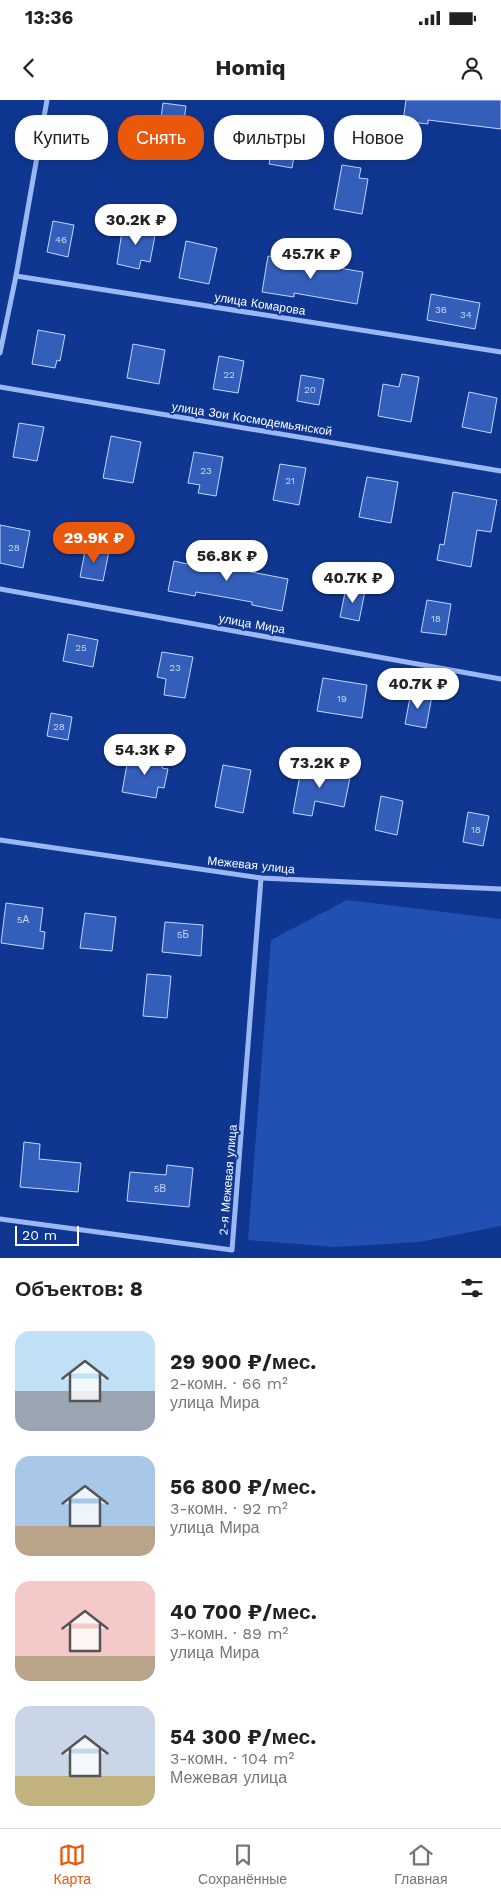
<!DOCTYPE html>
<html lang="ru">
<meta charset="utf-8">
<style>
:root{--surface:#fff;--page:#f6f6f6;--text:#222;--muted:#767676;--line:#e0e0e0;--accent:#ea580c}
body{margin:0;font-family:"Work Sans",sans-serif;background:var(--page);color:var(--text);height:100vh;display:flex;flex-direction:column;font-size:19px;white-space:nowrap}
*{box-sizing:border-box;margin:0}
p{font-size:16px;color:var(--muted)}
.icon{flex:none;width:28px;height:28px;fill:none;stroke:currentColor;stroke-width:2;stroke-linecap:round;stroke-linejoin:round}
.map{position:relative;height:1158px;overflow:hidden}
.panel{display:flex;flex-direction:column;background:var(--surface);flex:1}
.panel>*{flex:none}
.banner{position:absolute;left:15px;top:15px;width:471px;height:45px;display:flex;gap:10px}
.scale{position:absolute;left:15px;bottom:12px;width:64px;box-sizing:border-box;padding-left:5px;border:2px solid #fff;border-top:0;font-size:14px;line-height:18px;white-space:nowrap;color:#fff;-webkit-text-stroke:4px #0f3792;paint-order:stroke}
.price{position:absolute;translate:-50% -42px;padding:0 11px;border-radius:18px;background:#fff;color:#222;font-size:16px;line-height:32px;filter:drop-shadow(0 1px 2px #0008)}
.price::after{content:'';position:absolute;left:50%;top:30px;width:15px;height:11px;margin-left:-8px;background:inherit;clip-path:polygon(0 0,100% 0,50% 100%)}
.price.on{background:var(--accent);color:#fff}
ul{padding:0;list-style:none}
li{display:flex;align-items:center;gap:15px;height:125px;padding:0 15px}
li span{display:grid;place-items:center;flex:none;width:140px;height:100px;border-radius:15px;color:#555}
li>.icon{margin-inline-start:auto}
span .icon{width:60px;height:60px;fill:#fffc;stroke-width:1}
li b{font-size:21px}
h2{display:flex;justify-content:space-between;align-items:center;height:60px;padding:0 15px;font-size:21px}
.tag{padding:0 18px;border-radius:20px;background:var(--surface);box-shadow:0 2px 12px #0003;font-size:18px;line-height:45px}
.tag.on{background:var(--accent);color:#fff}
.status{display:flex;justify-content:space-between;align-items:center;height:35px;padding:0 25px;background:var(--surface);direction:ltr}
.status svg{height:14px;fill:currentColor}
header{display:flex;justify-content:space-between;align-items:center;height:65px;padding:0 15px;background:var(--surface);font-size:22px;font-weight:700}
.menu{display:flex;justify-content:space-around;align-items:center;height:70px;border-top:1px solid var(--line);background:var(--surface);font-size:14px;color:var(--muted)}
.menu a{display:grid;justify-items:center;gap:2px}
.menu .on{color:var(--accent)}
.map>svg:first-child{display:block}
</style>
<div class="status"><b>13:36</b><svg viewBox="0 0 49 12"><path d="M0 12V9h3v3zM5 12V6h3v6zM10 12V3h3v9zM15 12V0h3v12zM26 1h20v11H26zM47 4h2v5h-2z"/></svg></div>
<header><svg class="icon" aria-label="back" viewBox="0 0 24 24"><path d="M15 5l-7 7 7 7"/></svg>Homiq<svg class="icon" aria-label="person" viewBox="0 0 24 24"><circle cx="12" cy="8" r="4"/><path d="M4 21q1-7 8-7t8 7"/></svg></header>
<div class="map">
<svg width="501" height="1158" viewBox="0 0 501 1158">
<rect width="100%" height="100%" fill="#0f3792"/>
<path fill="#2150b2" d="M347 800 501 819V1126L419 1142 334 1147 248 1140 271 840Z"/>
<g fill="#335eba" stroke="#c2d6fe">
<path d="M406 0H501V29L428 20V24L403 21Z"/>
<path d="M163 3 186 6 181 42 158 40Z"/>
<path d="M276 23 299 27 292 68 269 64Z"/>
<path d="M342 65 361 68 359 78 368 79 362 114 334 109Z"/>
<path d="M53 121 74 125 68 157 47 152Z"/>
<path d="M123 125 156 130 150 162 141 160 139 169 117 164Z"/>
<path d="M186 141 217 148 209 184 179 178Z"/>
<path d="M268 156 363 172 357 204 294 193V197L262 192Z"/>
<path d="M431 194 480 203 475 229 427 220Z"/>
<path d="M38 230 65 235 60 261 57 260 55 268 32 264Z"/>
<path d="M133 244 165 250 159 284 127 278Z"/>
<path d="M219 256 244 261 238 293 213 289Z"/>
<path d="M402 274 419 277 411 322 378 316 383 284 399 287Z"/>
<path d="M301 275 324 279 319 305 297 301Z"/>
<path d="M469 292 497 298 491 333 462 327Z"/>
<path d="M19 323 44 327 37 361 13 357Z"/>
<path d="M111 336 141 342 133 383 103 378Z"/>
<path d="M194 352 223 357 216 396 198 393 200 385 188 383Z"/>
<path d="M280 364 306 368 299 405 273 400Z"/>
<path d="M367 377 398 382 391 423 359 417Z"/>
<path d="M453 392 497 400 491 432 477 430 471 467 437 460 440 444 444 445Z"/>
<path d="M0 425 30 431 23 468 0 463Z"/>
<path d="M86 446 109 451 103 481 80 477Z"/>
<path d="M189 454 247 464 246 471 288 479 282 511 252 505V502L196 492 195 496 168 491 174 461 187 464Z"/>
<path d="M346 488 365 491 359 521 340 517Z"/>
<path d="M427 500 451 504 446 535 421 532Z"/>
<path d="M68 534 98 540 93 567 63 561Z"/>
<path d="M162 552 193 557 185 598 164 595 166 579 157 577Z"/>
<path d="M323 578 367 585 362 618 317 611Z"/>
<path d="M411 592 432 596 426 628 405 624Z"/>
<path d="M51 613 72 617 68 640 47 636Z"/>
<path d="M143 653 164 657 162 668 168 669 164 688 158 687 156 698 122 692 128 659 141 661Z"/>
<path d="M302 664 351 673 344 707 315 701 312 716 293 713Z"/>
<path d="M223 665 251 670 243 713 215 707Z"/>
<path d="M381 696 403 701 397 735 375 730Z"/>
<path d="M468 712 489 716 483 746 463 742Z"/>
<path d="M6 803 43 808 40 831 45 832 43 849 1 843Z"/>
<path d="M85 813 116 817 112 851 80 848Z"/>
<path d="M165 822 203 825 201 856 162 852Z"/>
<path d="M147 874 171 876 167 918 143 916Z"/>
<path d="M24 1042 40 1044 39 1059 81 1063 78 1092 20 1087Z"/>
<path d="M167 1065 193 1068 189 1107 127 1101 130 1072 166 1075Z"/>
</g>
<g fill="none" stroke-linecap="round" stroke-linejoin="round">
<g stroke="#9bb7f4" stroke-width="5">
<path d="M16 176 501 252"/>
<path d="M0 253 16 176 47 0"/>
<path d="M0 287 501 371"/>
<path d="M0 489 501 579"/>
<path d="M0 740 261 778 501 789"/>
<path d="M0 1119 232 1150 261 778"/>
</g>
</g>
<g text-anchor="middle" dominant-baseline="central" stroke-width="4" stroke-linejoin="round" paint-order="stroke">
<g font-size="10" fill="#ccd7ee">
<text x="61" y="139">46</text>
<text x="441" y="209">36</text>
<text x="466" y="214">34</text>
<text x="229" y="274">22</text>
<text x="310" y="289">20</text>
<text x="206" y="370">23</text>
<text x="290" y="380">21</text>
<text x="14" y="447">28</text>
<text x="436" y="518">18</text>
<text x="81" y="547">25</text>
<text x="175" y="567">23</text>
<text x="342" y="598">19</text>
<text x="59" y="626">28</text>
<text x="476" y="729">18</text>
<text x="23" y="819">5А</text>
<text x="183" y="834">5Б</text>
<text x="160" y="1088">5В</text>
</g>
<g font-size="12" fill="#fff" stroke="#0f3792">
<text transform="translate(260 204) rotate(9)">улица Комарова</text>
<text transform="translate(252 319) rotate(9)">улица Зои Космодемьянской</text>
<text transform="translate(252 524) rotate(10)">улица Мира</text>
<text transform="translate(251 765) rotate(6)">Межевая улица</text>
<text transform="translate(228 1080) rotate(-85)">2-я Межевая улица</text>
</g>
</g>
</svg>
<div class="scale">20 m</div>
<b class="price" style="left:136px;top:146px">30.2K ₽</b>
<b class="price" style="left:311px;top:180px">45.7K ₽</b>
<b class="price on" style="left:94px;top:464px">29.9K ₽</b>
<b class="price" style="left:227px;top:482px">56.8K ₽</b>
<b class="price" style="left:353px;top:504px">40.7K ₽</b>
<b class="price" style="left:418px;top:610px">40.7K ₽</b>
<b class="price" style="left:145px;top:676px">54.3K ₽</b>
<b class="price" style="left:320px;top:689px">73.2K ₽</b>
<div class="banner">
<a class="tag">Купить</a>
<a class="tag on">Снять</a>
<a class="tag">Фильтры</a>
<a class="tag">Новое</a>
</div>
</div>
<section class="panel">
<h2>Объектов: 8<svg class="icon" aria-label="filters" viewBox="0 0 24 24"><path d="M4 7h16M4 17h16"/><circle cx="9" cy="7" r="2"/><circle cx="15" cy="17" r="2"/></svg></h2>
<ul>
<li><span style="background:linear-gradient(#bfe0f5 60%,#9aa5b1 0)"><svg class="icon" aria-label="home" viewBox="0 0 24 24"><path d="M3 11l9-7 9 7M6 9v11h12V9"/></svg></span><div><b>29 900 ₽/мес.</b><p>2-комн. · 66 m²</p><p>улица Мира</p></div></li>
<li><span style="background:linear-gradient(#a9c7e8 70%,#b9a48a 0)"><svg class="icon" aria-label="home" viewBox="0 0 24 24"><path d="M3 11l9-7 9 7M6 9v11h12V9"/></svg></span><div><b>56 800 ₽/мес.</b><p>3-комн. · 92 m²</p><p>улица Мира</p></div></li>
<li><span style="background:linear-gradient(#f6c9c9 75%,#b9a48a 0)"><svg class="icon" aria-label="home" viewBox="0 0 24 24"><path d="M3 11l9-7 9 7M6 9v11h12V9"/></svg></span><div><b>40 700 ₽/мес.</b><p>3-комн. · 89 m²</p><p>улица Мира</p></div></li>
<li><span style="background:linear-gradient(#c9d6e8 70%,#c2b280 0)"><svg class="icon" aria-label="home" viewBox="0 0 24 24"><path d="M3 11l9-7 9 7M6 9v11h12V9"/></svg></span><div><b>54 300 ₽/мес.</b><p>3-комн. · 104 m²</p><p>Межевая улица</p></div></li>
</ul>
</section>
<nav class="menu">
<a class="on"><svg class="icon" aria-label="map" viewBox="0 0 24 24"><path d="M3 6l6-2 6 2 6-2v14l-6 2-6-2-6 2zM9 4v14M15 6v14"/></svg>Карта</a>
<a><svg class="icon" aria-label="saved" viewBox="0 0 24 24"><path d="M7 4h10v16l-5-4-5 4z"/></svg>Сохранённые</a>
<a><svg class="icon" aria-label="home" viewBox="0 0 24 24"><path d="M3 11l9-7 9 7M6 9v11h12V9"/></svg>Главная</a>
</nav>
